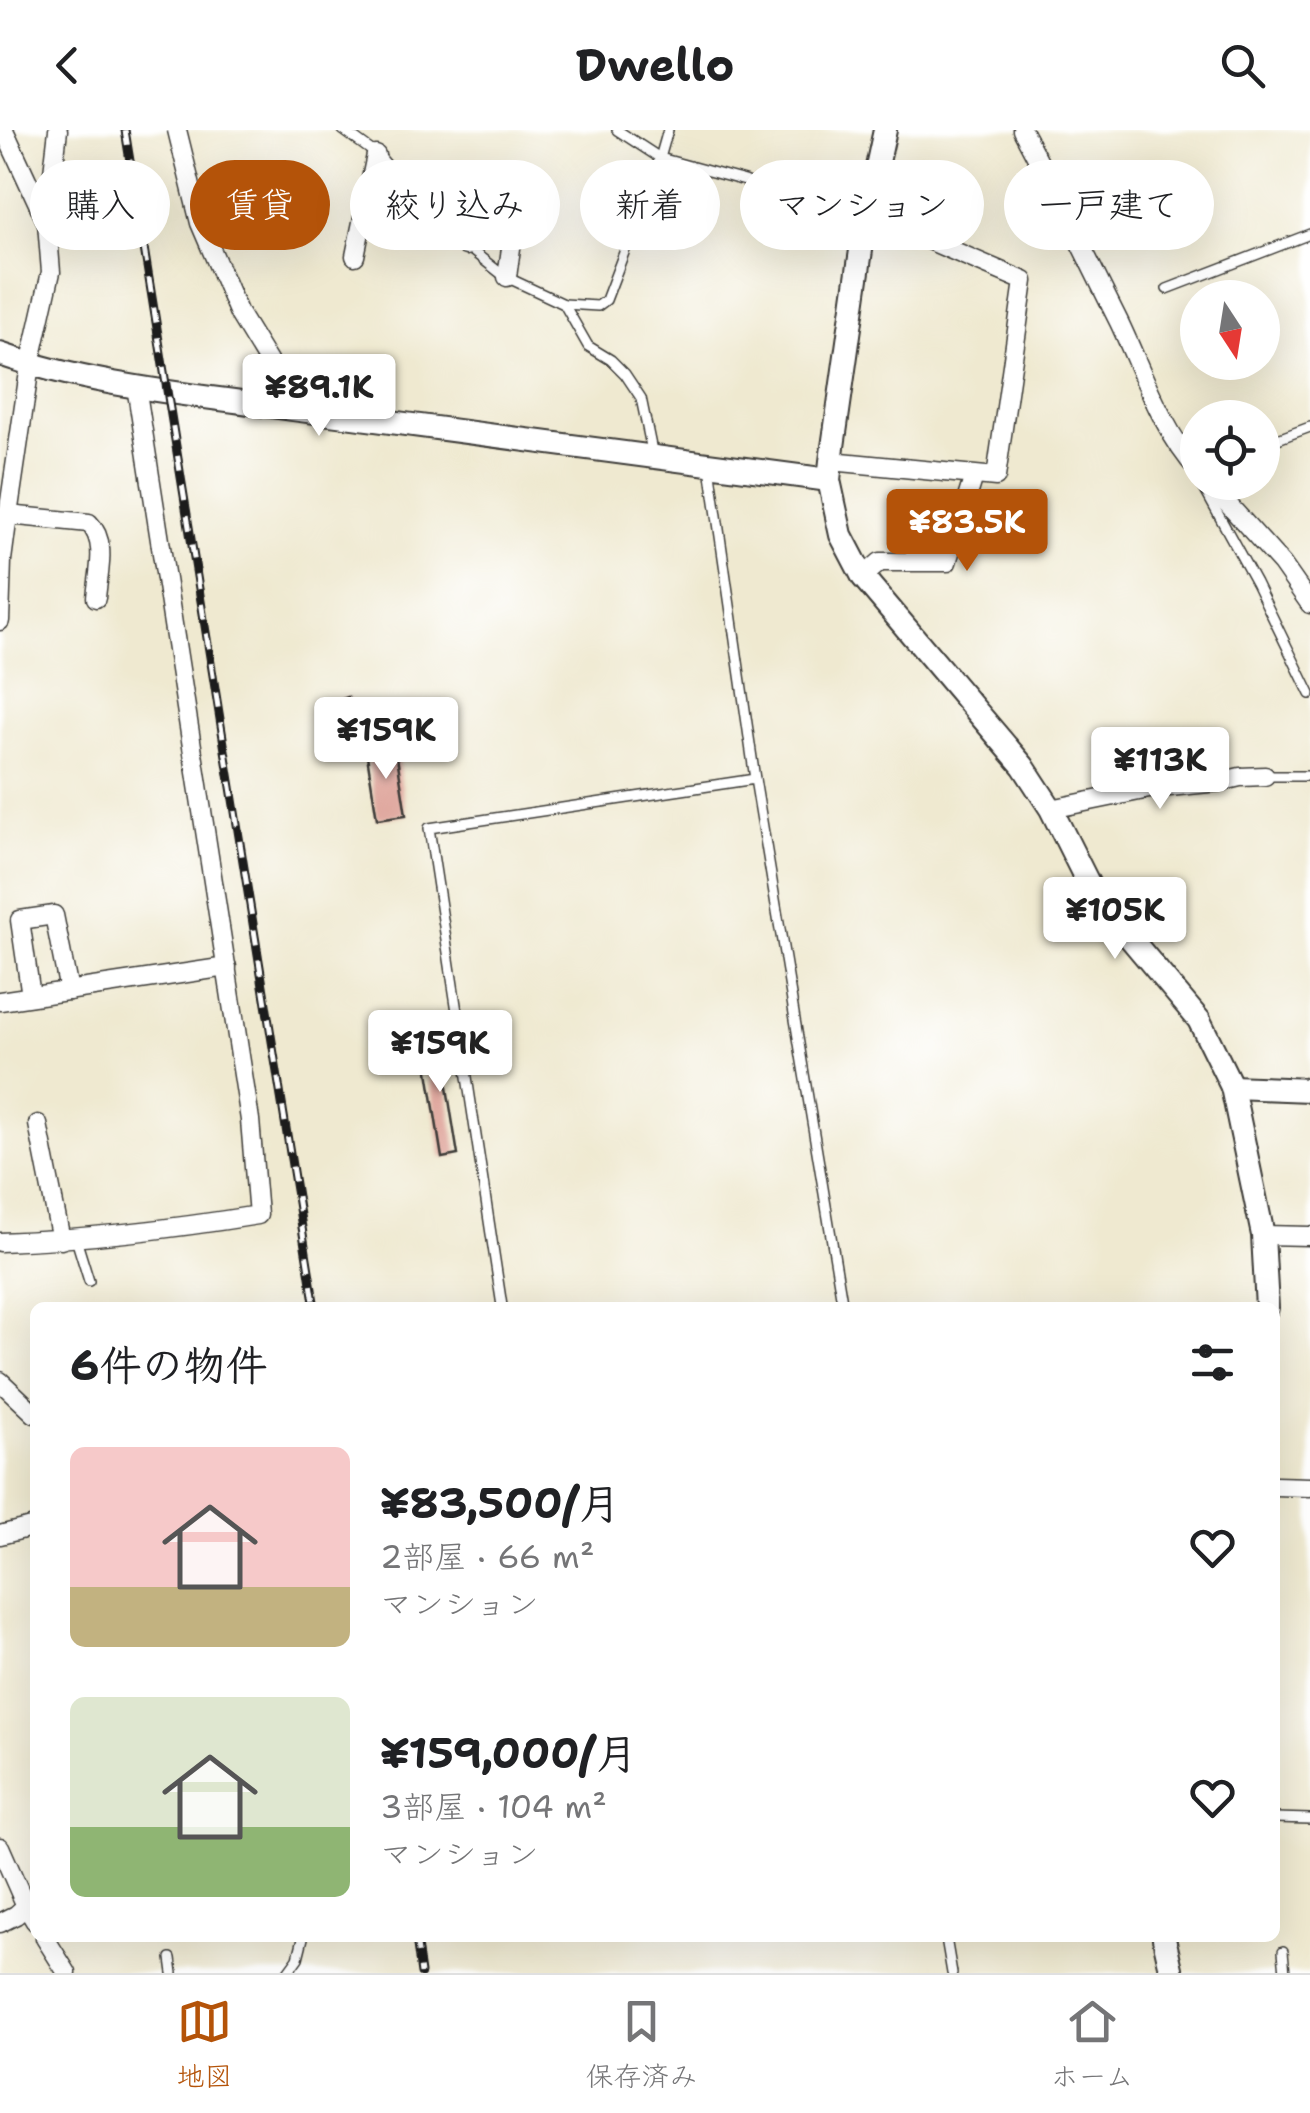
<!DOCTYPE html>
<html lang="ja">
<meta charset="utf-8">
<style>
:root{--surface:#fff;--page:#f6f6f6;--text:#202124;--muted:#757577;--line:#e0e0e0;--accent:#b45309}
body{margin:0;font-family:"Shantell Sans","Klee One",sans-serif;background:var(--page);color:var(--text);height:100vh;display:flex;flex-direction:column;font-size:38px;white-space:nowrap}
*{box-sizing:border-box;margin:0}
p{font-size:32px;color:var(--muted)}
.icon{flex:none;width:55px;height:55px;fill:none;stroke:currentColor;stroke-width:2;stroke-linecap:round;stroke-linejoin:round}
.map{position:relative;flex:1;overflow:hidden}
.side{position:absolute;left:30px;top:1172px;width:1250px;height:640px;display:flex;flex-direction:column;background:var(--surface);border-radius:15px;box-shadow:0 10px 40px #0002}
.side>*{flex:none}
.banner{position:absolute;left:30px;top:30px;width:1250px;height:90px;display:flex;gap:20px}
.needle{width:65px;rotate:168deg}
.fabs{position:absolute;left:1180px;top:150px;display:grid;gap:20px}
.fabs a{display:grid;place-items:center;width:100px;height:100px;border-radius:50%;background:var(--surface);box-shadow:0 10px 40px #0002;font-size:50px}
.price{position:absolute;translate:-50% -85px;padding:0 22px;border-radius:10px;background:#fff;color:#222;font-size:32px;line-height:65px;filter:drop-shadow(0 2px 5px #0008)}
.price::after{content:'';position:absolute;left:50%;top:60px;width:30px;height:22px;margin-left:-15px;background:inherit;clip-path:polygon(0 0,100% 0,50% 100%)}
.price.current{background:var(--accent);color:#fff}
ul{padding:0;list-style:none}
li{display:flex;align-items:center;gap:30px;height:250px;padding:0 40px}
li span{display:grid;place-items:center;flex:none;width:280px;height:200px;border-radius:15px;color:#555}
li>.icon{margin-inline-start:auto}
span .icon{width:120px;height:120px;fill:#fffc;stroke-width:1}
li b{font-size:42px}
h2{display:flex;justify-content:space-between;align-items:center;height:120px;padding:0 40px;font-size:42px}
.chip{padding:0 35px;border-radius:45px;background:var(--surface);box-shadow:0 10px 40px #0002;font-size:35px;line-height:90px}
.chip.current{background:var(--accent);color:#fff}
header{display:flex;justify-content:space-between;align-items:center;height:130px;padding:0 40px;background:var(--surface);font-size:45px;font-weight:700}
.tabs{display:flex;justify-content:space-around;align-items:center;height:140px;border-top:2px solid var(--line);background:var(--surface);font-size:28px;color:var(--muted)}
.tabs a{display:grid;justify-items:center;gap:5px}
.tabs .current{color:var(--accent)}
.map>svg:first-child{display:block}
</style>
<header><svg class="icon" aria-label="back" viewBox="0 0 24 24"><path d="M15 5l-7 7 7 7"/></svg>Dwello<svg class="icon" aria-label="search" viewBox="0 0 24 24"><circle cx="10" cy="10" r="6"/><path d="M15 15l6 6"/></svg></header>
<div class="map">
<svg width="1310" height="1843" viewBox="0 0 1310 1843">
<rect width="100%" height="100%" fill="#fff"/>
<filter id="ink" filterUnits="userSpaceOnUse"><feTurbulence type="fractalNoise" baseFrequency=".01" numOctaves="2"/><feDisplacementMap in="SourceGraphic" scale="20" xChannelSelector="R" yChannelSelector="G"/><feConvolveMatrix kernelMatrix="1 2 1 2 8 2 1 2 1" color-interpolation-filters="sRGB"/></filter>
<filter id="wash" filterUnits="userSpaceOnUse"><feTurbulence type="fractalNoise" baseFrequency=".0048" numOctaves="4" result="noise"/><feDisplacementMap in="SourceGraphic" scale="40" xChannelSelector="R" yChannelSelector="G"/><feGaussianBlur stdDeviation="2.25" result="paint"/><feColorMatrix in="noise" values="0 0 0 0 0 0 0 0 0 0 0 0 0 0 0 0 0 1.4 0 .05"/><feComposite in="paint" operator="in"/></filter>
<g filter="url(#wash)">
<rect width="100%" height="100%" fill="#efe9d0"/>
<g id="blocks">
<g fill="#e0a89f">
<path d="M348 567 364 623 350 627 334 572Z"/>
<path d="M395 614 406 685 377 689 366 619Z"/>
<path d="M438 902 458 1025 442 1028 422 904Z"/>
</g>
</g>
</g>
<g filter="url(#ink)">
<use href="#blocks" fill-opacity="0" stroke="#3c3b37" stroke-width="2.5"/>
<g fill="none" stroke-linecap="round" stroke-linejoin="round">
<defs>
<g id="service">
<path d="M343 0 380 27 414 67 461 112 504 146 564 174 588 216 611 230 625 244 641 268 653 326"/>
<path d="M617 0 660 28 745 51 783 68 865 92"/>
<path d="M1167 159 1310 104"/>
<path d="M564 174 598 176 606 170 660 28 668 0"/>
<path d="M1267 313 1310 297"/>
<path d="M710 337 755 649 843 1178"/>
<path d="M1201 353 1256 453 1310 564"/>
<path d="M1265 646H1310"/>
<path d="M76 1109 89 1151"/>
<path d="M502 1176 429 698 755 649"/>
<path d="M1275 1688 1310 1689"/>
<path d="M946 1808 952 1843"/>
<path d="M1283 1821 1285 1843"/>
<path d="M171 1828 173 1843"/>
<path d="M287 1843 298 1828 303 1808"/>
</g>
<g id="minor">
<path d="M4 0 47 93"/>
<path d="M177 0 200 93 239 184 297 279"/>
<path d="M1022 0C1056 63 1087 128 1119 192 1141 238 1163 303 1198 340"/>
<path d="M466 116 481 46"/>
<path d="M355 126 376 25"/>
<path d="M507 147 522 39"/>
<path d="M831 331 996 347 1024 151 919 106 865 92"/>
<path d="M1208 352 1282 434 1310 474"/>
<path d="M8 385 89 393C108 412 98 443 96 468"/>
<path d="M863 447 880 432H947L974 346"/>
<path d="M0 491 2 430 8 385 30 235 51 142 47 93 58 0"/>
<path d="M1051 679 1149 659 1219 652 1240 647 1265 646"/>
<path d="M31 866 20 790 54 785 69 861"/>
<path d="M0 871 227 837"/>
<path d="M38 994 61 1110"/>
<path d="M1263 1105 1310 1106"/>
<path d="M0 1112C87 1109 172 1099 258 1085L250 990 136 256"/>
<path d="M0 1251 35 1284"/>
<path d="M1275 1356 1310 1357"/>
<path d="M0 1405 35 1396"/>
<path d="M0 1717 26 1776"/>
<path d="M0 1793 16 1785 26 1776 35 1791"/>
<path d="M45 1808 67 1843"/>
</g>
<g id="tertiary">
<path d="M885 0 865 92 831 331 829 350 841 405 863 447 1023 636 1051 679 1094 765 1199 890 1232 957 1263 1105 1267 1178"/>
<path d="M0 224C90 256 197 265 292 279 471 304 650 327 829 350"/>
<path d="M1232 957 1310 960"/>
<path d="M1164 1808 1172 1843"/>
</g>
</defs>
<use href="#service" stroke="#3c3b37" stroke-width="12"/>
<use href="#minor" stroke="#3c3b37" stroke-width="21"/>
<use href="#tertiary" stroke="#3c3b37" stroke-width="26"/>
<use href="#service" stroke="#fff" stroke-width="9"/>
<use href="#minor" stroke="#fff" stroke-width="18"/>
<use href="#tertiary" stroke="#fff" stroke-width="22"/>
<defs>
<g id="rail">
<path d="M125 0 315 1178"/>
<path d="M416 1808 421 1843"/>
</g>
</defs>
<use href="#rail" stroke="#1c1c1c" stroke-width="9"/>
<use href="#rail" stroke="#fff" stroke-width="5" stroke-dasharray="15" stroke-linecap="butt"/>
</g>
</g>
</svg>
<div class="fabs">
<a><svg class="needle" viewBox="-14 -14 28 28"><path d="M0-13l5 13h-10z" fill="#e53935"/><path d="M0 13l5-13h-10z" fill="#757577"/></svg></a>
<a><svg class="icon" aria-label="locate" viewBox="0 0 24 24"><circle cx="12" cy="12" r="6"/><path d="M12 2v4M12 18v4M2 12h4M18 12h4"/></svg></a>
</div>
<b class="price" style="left:319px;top:309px">¥89.1K</b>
<b class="price current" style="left:967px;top:444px">¥83.5K</b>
<b class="price" style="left:386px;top:652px">¥159K</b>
<b class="price" style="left:1160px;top:682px">¥113K</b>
<b class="price" style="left:1115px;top:832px">¥105K</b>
<b class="price" style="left:440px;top:965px">¥159K</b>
<div class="banner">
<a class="chip">購入</a>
<a class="chip current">賃貸</a>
<a class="chip">絞り込み</a>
<a class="chip">新着</a>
<a class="chip">マンション</a>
<a class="chip">一戸建て</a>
</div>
<section class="side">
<h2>6件の物件<svg class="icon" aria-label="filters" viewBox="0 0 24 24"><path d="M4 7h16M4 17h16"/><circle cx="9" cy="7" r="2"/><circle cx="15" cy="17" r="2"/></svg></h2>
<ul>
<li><span style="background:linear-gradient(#f6c9c9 70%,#c2b280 0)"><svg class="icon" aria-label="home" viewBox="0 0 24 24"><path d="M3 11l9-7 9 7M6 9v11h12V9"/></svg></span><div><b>¥83,500/月</b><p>2部屋 · 66 m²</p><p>マンション</p></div><svg class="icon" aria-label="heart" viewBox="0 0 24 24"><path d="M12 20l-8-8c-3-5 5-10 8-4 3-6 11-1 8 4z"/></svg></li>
<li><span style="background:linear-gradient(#dfe7d0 65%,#8fb573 0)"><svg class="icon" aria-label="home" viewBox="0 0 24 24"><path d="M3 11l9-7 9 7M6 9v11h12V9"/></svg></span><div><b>¥159,000/月</b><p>3部屋 · 104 m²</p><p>マンション</p></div><svg class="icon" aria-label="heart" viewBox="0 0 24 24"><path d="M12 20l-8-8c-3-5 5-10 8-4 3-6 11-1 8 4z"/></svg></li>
</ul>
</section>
</div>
<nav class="tabs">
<a class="current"><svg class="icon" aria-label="map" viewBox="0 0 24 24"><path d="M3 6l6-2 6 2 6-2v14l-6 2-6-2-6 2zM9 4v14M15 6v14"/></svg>地図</a>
<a><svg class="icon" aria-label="saved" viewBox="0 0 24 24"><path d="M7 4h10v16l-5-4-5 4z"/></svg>保存済み</a>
<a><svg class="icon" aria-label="home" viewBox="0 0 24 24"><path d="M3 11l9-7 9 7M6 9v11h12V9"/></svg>ホーム</a>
</nav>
